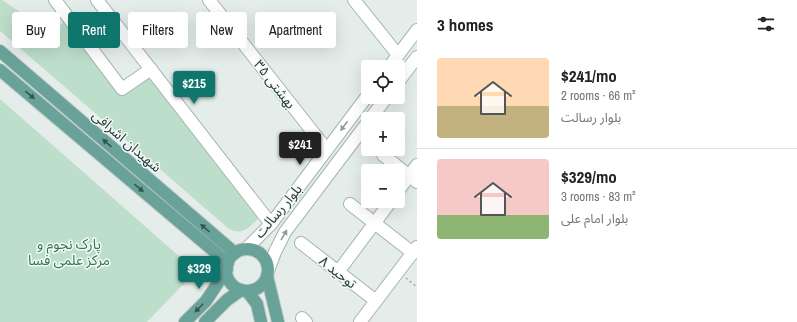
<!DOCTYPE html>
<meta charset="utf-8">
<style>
:root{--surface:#fff;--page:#f6f6f6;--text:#222;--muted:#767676;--line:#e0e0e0;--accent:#0f766e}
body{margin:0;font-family:"Archivo Narrow","Noto Sans Arabic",sans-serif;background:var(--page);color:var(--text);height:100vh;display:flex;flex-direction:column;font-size:15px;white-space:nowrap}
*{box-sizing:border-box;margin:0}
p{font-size:13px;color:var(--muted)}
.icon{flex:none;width:22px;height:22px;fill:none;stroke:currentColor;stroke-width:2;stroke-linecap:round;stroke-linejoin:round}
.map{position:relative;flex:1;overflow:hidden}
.details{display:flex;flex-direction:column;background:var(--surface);width:380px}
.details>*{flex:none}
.banner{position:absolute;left:12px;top:12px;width:345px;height:36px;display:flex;gap:8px}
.buttons{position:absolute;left:361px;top:60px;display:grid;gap:8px}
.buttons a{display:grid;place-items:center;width:44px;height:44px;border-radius:4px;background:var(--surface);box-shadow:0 4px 16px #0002;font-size:20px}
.price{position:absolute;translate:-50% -34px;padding:0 9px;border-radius:4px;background:var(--accent);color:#fff;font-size:13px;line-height:26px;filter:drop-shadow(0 1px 2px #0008)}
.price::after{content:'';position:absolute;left:50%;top:24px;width:12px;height:9px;margin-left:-6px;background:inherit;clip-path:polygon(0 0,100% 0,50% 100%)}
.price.active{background:#222;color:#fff}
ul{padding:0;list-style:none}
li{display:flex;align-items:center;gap:12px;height:100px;padding:0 20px}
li+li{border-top:1px solid var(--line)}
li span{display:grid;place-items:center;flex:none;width:112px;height:80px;border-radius:4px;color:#555}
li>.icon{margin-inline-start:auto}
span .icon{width:48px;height:48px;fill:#fffc;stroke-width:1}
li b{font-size:17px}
h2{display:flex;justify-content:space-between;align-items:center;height:48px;padding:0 20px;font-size:17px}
.tag{padding:0 14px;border-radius:4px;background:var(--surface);box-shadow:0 4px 16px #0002;font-size:14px;line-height:36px}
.tag.active{background:var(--accent);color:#fff}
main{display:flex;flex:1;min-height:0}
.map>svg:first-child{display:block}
</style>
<main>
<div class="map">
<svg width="417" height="322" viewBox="0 0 417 322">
<rect width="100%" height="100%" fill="#e4edea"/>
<g fill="#bddeca">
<path d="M0 0H2L51 33 65 21 120 94 148 74 260 217C249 227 243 237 228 228L0 31Z"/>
<path d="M0 99 196 271 147 322H0Z"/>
</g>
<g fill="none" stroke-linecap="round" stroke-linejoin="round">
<defs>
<g id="minor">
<path d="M55 0 122 89 151 69"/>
<path d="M97 0 271 224"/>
<path d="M209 0 327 150"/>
<path d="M354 0 398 55"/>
<path d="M389 67 417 30"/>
<path d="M398 82 417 57"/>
<path d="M370 119 387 97"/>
<path d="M383 155 417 182"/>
<path d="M398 191 417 165"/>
<path d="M350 204 413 253"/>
<path d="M301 243 376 301"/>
<path d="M246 249 271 224 368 95"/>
<path d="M268 271 275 252 285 232 368 122"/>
<path d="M338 272 391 201"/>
<path d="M302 318 306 322"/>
<path d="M360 322 417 247"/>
</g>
<g id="major">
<path d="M0 51 235 253"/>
<path d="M0 70 228 263"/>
<circle cx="247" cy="270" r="21"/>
<path d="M267 276 278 322"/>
<path d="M247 291 257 304 261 322"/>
<path d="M185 322 206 301 227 269"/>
<path d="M205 322 227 300 241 290"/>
</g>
</defs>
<use href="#minor" stroke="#a6b5b2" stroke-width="14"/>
<use href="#major" stroke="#c1c9c8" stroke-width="14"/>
<path stroke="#85b0a7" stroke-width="1.5" stroke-dasharray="2 3" stroke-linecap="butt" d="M406 278 417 287"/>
<use href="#minor" stroke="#fff" stroke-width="12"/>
<use href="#major" stroke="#69a299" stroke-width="12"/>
</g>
<defs><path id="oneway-solid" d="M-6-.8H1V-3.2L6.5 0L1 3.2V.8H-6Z"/></defs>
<g fill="#345752">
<use href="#oneway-solid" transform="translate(30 95) rotate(40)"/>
<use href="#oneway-solid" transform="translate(107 143) rotate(-139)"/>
<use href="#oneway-solid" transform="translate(139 188) rotate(40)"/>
<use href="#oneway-solid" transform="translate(205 228) rotate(-139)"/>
<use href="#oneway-solid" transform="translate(199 308) rotate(135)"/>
</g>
<g fill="#919e9c">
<use href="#oneway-solid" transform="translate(344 126) rotate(127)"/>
<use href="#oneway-solid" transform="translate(284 235) rotate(-60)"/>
</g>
<g text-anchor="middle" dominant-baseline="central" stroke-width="3" stroke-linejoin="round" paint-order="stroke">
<g font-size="14" fill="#233e3a" stroke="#f4f9f7">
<text transform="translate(275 84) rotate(52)">بهشتی ۳۵</text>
<text transform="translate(127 141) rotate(41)">شهیدان اشرافی</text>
<text transform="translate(278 211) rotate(-50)">بلوار رسالت</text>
<text transform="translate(338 272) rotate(38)">توحید ۸</text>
</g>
<g font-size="14" fill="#2e7551" stroke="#f4f9f7">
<text x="69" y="244">پارک نجوم و<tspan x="69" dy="16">مرکز علمی فسا</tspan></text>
</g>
</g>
</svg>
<div class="buttons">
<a><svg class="icon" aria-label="locate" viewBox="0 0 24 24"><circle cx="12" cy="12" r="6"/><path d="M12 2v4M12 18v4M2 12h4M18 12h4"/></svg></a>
<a>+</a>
<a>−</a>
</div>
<b class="price" style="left:194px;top:105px">$215</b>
<b class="price active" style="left:300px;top:166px">$241</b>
<b class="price" style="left:199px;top:290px">$329</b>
<div class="banner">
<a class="tag">Buy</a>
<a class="tag active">Rent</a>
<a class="tag">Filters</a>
<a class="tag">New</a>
<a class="tag">Apartment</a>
</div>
</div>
<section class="details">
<h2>3 homes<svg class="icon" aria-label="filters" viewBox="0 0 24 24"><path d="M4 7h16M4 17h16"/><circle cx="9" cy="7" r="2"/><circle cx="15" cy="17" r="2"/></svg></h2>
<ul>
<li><span style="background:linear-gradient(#ffd9b3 60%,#c2b280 0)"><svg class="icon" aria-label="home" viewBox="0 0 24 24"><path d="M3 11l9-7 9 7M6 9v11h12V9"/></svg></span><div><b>$241/mo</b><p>2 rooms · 66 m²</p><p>بلوار رسالت</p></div></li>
<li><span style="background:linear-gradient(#f6c9c9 70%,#8fb573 0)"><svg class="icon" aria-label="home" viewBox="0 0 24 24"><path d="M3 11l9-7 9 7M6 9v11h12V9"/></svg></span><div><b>$329/mo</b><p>3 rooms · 83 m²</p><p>بلوار امام علی</p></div></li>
</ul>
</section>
</main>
